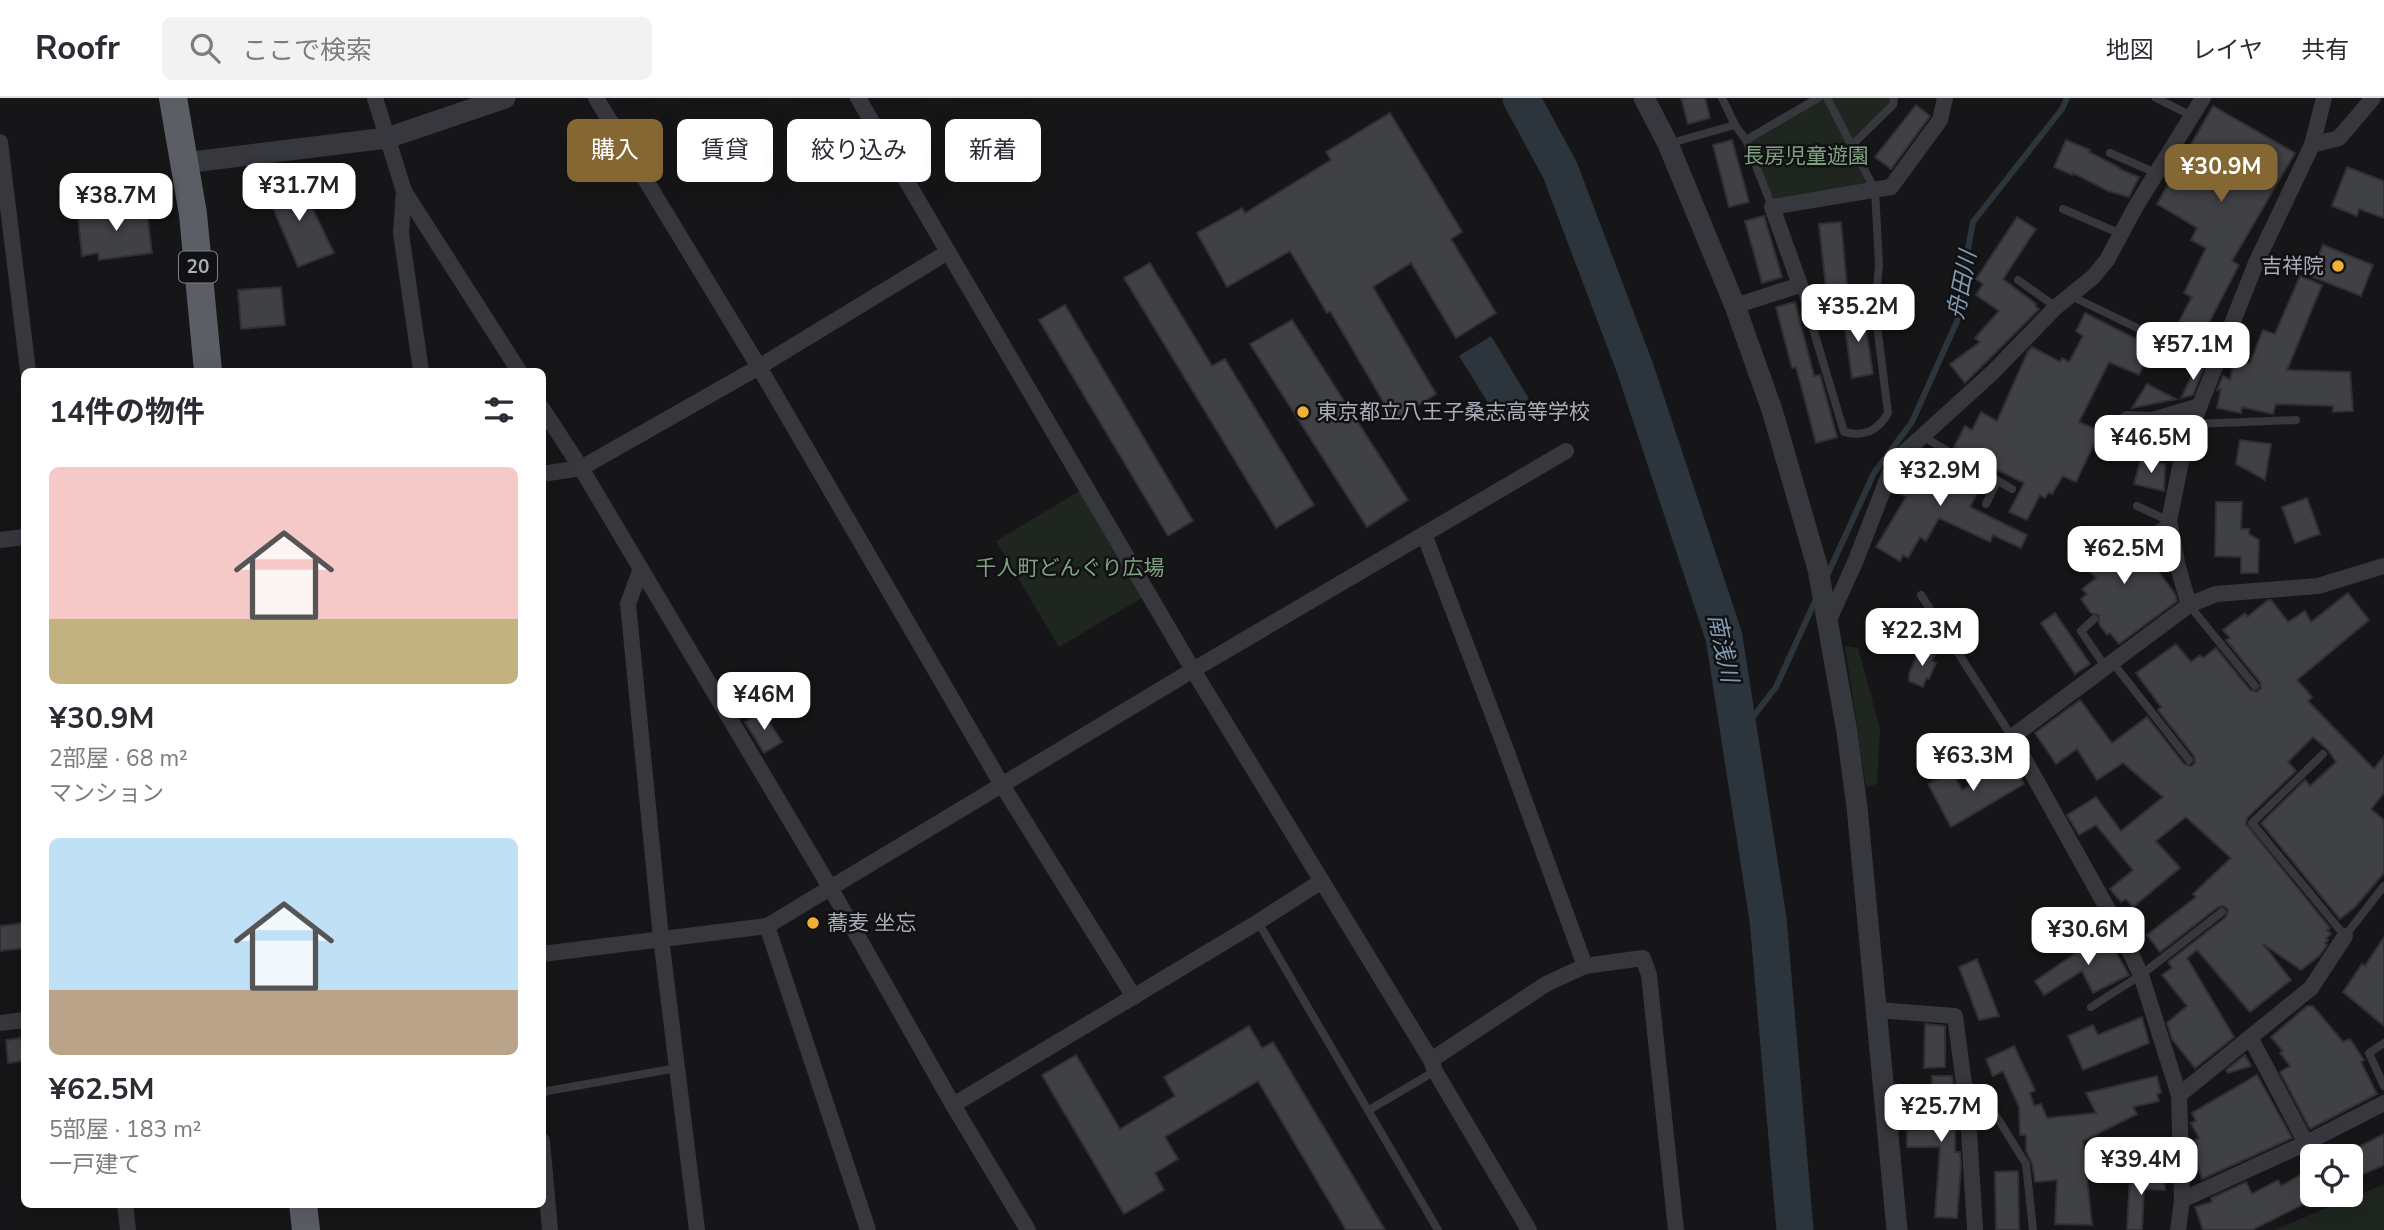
<!DOCTYPE html>
<html lang="ja">
<meta charset="utf-8">
<style>
:root{--surface:#fff;--page:#f2f2f3;--text:#2b2b33;--muted:#7c7c81;--line:#e1e1e2;--accent:#856733}
body{margin:0;font-family:"Nunito Sans","Noto Sans JP",sans-serif;background:var(--page);color:var(--text);height:100vh;display:flex;flex-direction:column;font-size:26px;white-space:nowrap}
*{box-sizing:border-box;margin:0}
p{font-size:23px;color:var(--muted)}
.icon{flex:none;width:38px;height:38px;fill:none;stroke:currentColor;stroke-width:2;stroke-linecap:round;stroke-linejoin:round}
.map{position:relative;flex:1;overflow:hidden}
.panel{position:absolute;left:21px;top:270px;width:525px;height:840px;display:flex;flex-direction:column;background:var(--surface);border-radius:10px;box-shadow:0 7px 28px #0002}
.panel>*{flex:none}
.banner{position:absolute;left:567px;top:21px;width:665px;height:63px;display:flex;gap:14px}
.tools{position:absolute;left:2300px;top:1046px;display:grid;gap:14px}
.tools a{display:grid;place-items:center;width:63px;height:63px;border-radius:10px;background:var(--surface);box-shadow:0 7px 28px #0002;font-size:35px}
.price{position:absolute;translate:-50% -60px;padding:0 16px;border-radius:14px;background:#fff;color:#222;font-size:23px;line-height:46px;filter:drop-shadow(0 2px 4px #0008)}
.price::after{content:'';position:absolute;left:50%;top:42px;width:21px;height:16px;margin-left:-10px;background:inherit;clip-path:polygon(0 0,100% 0,50% 100%)}
.price.selected{background:var(--accent);color:#fff}
ul{padding:0;list-style:none}
li{display:grid;align-content:center;gap:14px;height:371px;padding:0 28px}
li span{display:grid;place-items:center;height:217px;border-radius:10px;color:#555}
li>.icon{margin-inline-start:auto}
span .icon{width:126px;height:126px;fill:#fffc;stroke-width:1}
li b{font-size:30px}
h2{display:flex;justify-content:space-between;align-items:center;height:84px;padding:0 28px;font-size:30px}
.chip{padding:0 24px;border-radius:10px;background:var(--surface);box-shadow:0 7px 28px #0002;font-size:24px;line-height:63px}
.chip.selected{background:var(--accent);color:#fff}
header{display:flex;align-items:center;gap:42px;box-sizing:border-box;height:98px;padding:0 35px;background:var(--surface);border-bottom:2px solid var(--line)}
header strong{font-size:33px}
nav{display:flex;gap:38px;margin-inline-start:auto;font-size:24px}
.search{width:490px;height:63px;background:var(--page);display:flex;align-items:center;gap:18px;box-sizing:border-box;padding:0 24px;border-radius:10px;color:var(--muted);font-size:26px}
.map>svg:first-child{display:block}
</style>
<header>
<strong>Roofr</strong>
<div class="search"><svg class="icon" aria-label="search" viewBox="0 0 24 24"><circle cx="10" cy="10" r="6"/><path d="M15 15l6 6"/></svg>ここで検索</div>
<nav><a>地図</a><a>レイヤ</a><a>共有</a></nav>
</header>
<div class="map">
<svg width="2384" height="1132" viewBox="0 0 2384 1132">
<rect width="100%" height="100%" fill="#161618"/>
<g fill="#1e261f">
<path d="M1818 0H1893L1890 10 1852 47 1875 92 1772 109 1746 42Z"/>
<path d="M1081 392 1145 498 1059 549 996 443Z"/>
<path d="M1845 548 1858 550 1880 631 1877 686 1866 689Z"/>
<path d="M2384 1086V1132H2274Z"/>
</g>
<path fill="#2c353c" d="M1491 238 1529 301 1498 321 1459 258Z"/>
<g fill="none" stroke-linecap="round" stroke-linejoin="round">
<g stroke="#2c353c" stroke-width="6">
<path d="M1826 480 1874 375 1912 324 1958 221 1963 178 1973 124 2062 11 2067 0"/>
<path d="M1739 637 1776 589 1817 499"/>
</g>
<path stroke="#2c353c" stroke-width="37" d="M1521 0 1560 72 1635 270 1724 539 1768 821 1795 1132"/>
</g>
<g fill="#404145" stroke="#303034" stroke-width="2">
<path d="M1681 0H1705L1710 20 1688 26Z"/>
<path d="M1916 7 1930 18 1891 71 1875 59Z"/>
<path d="M2213 8 2295 55 2232 163 2239 167 2199 244 2175 231 2192 199 2184 195 2206 150 2191 142 2197 130 2157 106Z"/>
<path d="M1390 15 1458 127 1462 134 1451 141 1496 215 1456 240 1411 165 1373 189 1436 296 1394 322 1330 213 1327 215 1290 153 1227 189 1197 135 1242 110 1245 115 1331 62 1326 54Z"/>
<path d="M1732 42 1749 104 1729 109 1713 47Z"/>
<path d="M2066 42 2090 52 2089 54 2120 70 2119 71 2139 79 2129 99 2108 93 2073 75 2072 77 2054 69Z"/>
<path d="M2347 69 2384 83V120L2359 111 2357 118 2332 108Z"/>
<path d="M291 80 296 92 302 89 334 155 298 169 264 89Z"/>
<path d="M146 107 152 155 99 162 98 155 82 158 78 119 96 118V115Z"/>
<path d="M1764 118 1782 179 1762 185 1745 123Z"/>
<path d="M2017 119 2036 131 2003 181 2036 206 2035 208 2039 211 1965 285 1950 266 1980 244 1975 240 1999 213 1976 197 1983 186 1976 181Z"/>
<path d="M1841 124 1847 189 1826 191 1819 126Z"/>
<path d="M2323 147 2373 167 2361 198 2310 178Z"/>
<path d="M1150 165 1212 268 1225 261 1314 407 1276 430 1124 180Z"/>
<path d="M2300 178 2322 187 2287 272 2350 274 2353 313 2333 314V308L2276 306 2273 316 2242 309 2241 315 2217 310 2221 291 2217 292 2223 278 2230 282 2234 262 2250 265 2263 232 2275 236Z"/>
<path d="M281 189 285 227 241 231 238 192Z"/>
<path d="M1795 204 1814 278 1820 277 1837 339 1816 345 1796 269 1792 270 1776 209Z"/>
<path d="M1065 207 1193 423 1168 438 1039 222Z"/>
<path d="M1863 212 1873 276 1852 280 1843 215Z"/>
<path d="M2085 215 2152 249 2139 277 2109 264 2079 324 2100 333 2076 384 2063 378 2052 396 2049 394 2045 400 2040 397 2027 422 2009 414 2024 385 1991 369 1990 371 1954 349 1965 328 1972 332 1981 314 1997 323 2028 253 2032 249 2060 264 2062 260 2069 264 2083 238 2076 233Z"/>
<path d="M1292 222 1408 402 1367 429 1250 246Z"/>
<path d="M2198 265 2204 269 2193 297 2181 300Z"/>
<path d="M2147 286 2176 301 2132 310Z"/>
<path d="M2240 342 2271 346 2265 382 2236 366Z"/>
<path d="M1920 355 1945 366 1948 361 1984 382 1970 409 2027 437 2021 450 1993 437 1990 444 1939 420 1926 443 1920 439 1908 460 1903 457 1900 463 1876 449 1906 399 1901 396Z"/>
<path d="M2141 361 2165 366 2164 393 2134 386Z"/>
<path d="M2307 400 2320 436 2295 445 2282 409Z"/>
<path d="M2216 404H2242L2241 431H2249V436L2259 442 2258 475H2241V459L2215 458Z"/>
<path d="M2099 431 2126 461 2152 443 2166 464 2156 470 2175 496 2177 503 2119 546 2110 535 2107 537 2099 526V517L2091 515 2081 501 2087 496 2082 491 2096 480 2072 455Z"/>
<path d="M2348 495 2369 522 2297 582 2312 599 2308 603 2374 671 2384 658V695L2371 711 2384 722V775L2355 809 2340 821 2261 725 2305 682 2310 688 2336 664 2328 652 2313 639 2288 664 2296 673 2247 720 2246 726 2330 830 2327 832 2331 836 2326 840 2328 842 2325 845 2327 847 2319 858 2301 872 2263 846 2291 882 2250 914 2197 852 2187 860 2234 939 2195 970 2172 941 2167 925 2187 908 2162 877 2172 870 2168 864 2226 819 2228 812 2224 808 2218 809 2160 854 2147 837 2196 799 2193 796 2231 760 2186 719 2156 743 2180 770 2133 809 2126 801 2121 804 2110 791 2133 772 2096 727 2079 737 2067 717 2096 699 2121 733 2163 699 2123 665 2097 682 2077 651 2056 666 2035 635 2080 602 2112 645 2147 619 2184 666 2192 668 2195 664 2194 658 2158 612 2161 609 2136 575 2176 546 2191 564 2200 557 2203 560 2216 550 2250 592 2257 594 2261 590 2260 584 2226 542 2230 540 2223 532 2245 515 2247 519 2268 502H2271L2288 524 2305 513 2311 524Z"/>
<path d="M2055 515 2090 566 2075 576 2041 525Z"/>
<path d="M1920 550 1935 557 1932 563 1936 565 1929 581 1926 580 1923 589 1909 583V576Z"/>
<path d="M763 614 782 644 764 655 745 624Z"/>
<path d="M2011 664 2024 686 1951 729 1928 686 1952 673 1962 692Z"/>
<path d="M24 825V850L0 853V828Z"/>
<path d="M2105 835 2129 877 2093 895 2082 873 2044 897 2035 883Z"/>
<path d="M2384 839V928L2343 894 2362 866 2365 868Z"/>
<path d="M1977 861 1999 918 1979 922 1959 869Z"/>
<path d="M2307 908H2313L2343 944 2350 941 2364 962 2361 964 2377 996 2310 1031 2280 974 2290 968 2280 955 2283 953 2271 939Z"/>
<path d="M2142 919 2149 945 2083 972 2068 938 2093 927 2098 937Z"/>
<path d="M1925 926 1945 928V969L1924 970Z"/>
<path d="M1249 928 1262 950 1273 944 1385 1132H1346L1258 983 1165 1039 1178 1061 1155 1075 1164 1092 1124 1116 1042 977 1076 957 1120 1031 1175 998 1164 979Z"/>
<path d="M21 940 23 963 8 965 6 942Z"/>
<path d="M2014 948 2035 992 2030 995 2034 1008 2041 1006 2047 1020 2096 1015 2086 995 2157 978 2161 995 2157 996 2159 1003 2133 1009 2137 1016 2083 1043 2092 1127 2055 1126 2057 1082 2035 1084 2032 1065 2026 1053V1037H2020L2019 1009 2003 973 1993 978 1986 961Z"/>
<path d="M2245 957 2251 968 2228 975 2226 972Z"/>
<path d="M2257 977 2292 1040 2202 1081 2192 1049 2197 1047 2195 1042 2199 1040 2191 1025 2196 1023 2192 1015Z"/>
<path d="M1932 978H1952L1955 997V1054H1960L1961 1067 1957 1120 1935 1119 1940 1049H1907V1032H1917V1016H1932Z"/>
<path d="M2384 1036V1067L2350 1082V1053Z"/>
<path d="M2312 1070V1102L2252 1132H2203L2195 1109 2212 1104 2211 1100 2246 1084 2252 1096 2278 1082 2281 1088Z"/>
<path d="M2018 1073 2019 1132H1996L1995 1074Z"/>
<path d="M2145 1075 2165 1076V1092L2144 1091 2142 1132H2127L2130 1077 2144 1078Z"/>
</g>
<g fill="none" stroke-linecap="round" stroke-linejoin="round">
<g stroke="#37383d" stroke-width="8">
<path d="M1722 0 1735 27 1746 42 1772 109"/>
<path d="M2156 0 2192 18"/>
<path d="M1746 42 1818 0"/>
<path d="M1671 45 1735 27"/>
<path d="M1852 47 1893 7 1894 0"/>
<path d="M2110 55 2156 75"/>
<path d="M2063 111 2121 136"/>
<path d="M2018 182 2056 209"/>
<path d="M1800 187 1844 334C1864 339 1878 333 1888 315L1875 211 1879 167 1875 92 1827 0"/>
<path d="M2071 198 2183 252"/>
<path d="M2193 326 2296 322"/>
<path d="M1922 338 2012 391"/>
<path d="M1986 406 1997 383"/>
<path d="M2137 408 2169 423"/>
<path d="M2127 451 2169 423"/>
<path d="M1921 497 2012 639"/>
<path d="M2189 507 2255 588"/>
<path d="M2094 521 2081 533 2106 570"/>
<path d="M2113 565 2189 662"/>
<path d="M2323 656 2252 725 2345 838 2384 788"/>
<path d="M1258 824 1438 1132"/>
<path d="M2091 909 2141 877 2222 814"/>
<path d="M2384 945 2369 955 2384 988"/>
<path d="M1966 984 1990 1008 2026 1066 2033 1132"/>
<path d="M542 994 677 970"/>
<path d="M1369 1012 1435 973"/>
</g>
<g stroke="#37383d" stroke-width="16">
<path d="M375 0 404 93 519 273"/>
<path d="M596 0 759 269 1002 687 1134 899"/>
<path d="M858 0 1193 572 1431 962 1435 973 1529 1132"/>
<path d="M0 44 28 273"/>
<path d="M2312 47 2339 40 2373 0"/>
<path d="M404 93 401 135 421 273"/>
<path d="M1735 208 1800 187 1772 109 1891 89 1940 22 1945 0"/>
<path d="M542 310 581 370 831 791 953 1007 1028 1132"/>
<path d="M2119 330 2127 321 2152 322 2200 308"/>
<path d="M542 376 581 370 759 269 948 154"/>
<path d="M1424 436 1505 649 1585 868 1546 886 1431 962"/>
<path d="M0 442 24 439"/>
<path d="M640 473 628 506 661 840 697 1132"/>
<path d="M2189 507 2178 469 2169 423 2181 364 2196 317 2256 165 2312 47 2324 0"/>
<path d="M1828 524 1856 462 1894 364 1992 275 2056 209 2093 179 2107 162 2136 108 2203 0"/>
<path d="M767 828 868 1132"/>
<path d="M542 856 767 828 1193 572 1566 353"/>
<path d="M1585 868 1643 860 1649 877 1676 1132"/>
<path d="M1877 912 1955 918 1968 1016 1975 1132"/>
<path d="M0 925 24 922"/>
<path d="M2250 939 2306 1045"/>
<path d="M2179 997 2311 890 2345 838"/>
<path d="M953 1007 1258 824 1322 783"/>
<path d="M542 1043 550 1132"/>
<path d="M2182 1102 2306 1045 2384 1005"/>
<path d="M125 1106 128 1132"/>
<path d="M2178 1132 2182 1102 2179 997 2141 877 2121 835 2012 639 2189 507 2216 496 2318 488 2384 468"/>
</g>
<g stroke="#37383d" stroke-width="21">
<path d="M1644 0 1668 46 1735 208 1772 312 1818 471 1847 634 1857 709 1897 1132"/>
<path d="M184 65 387 40 505 0"/>
</g>
<g stroke="#5b5e65" stroke-width="28">
<path d="M173 0 193 116 208 273"/>
<path d="M303 1106 306 1132"/>
</g>
</g>
<g fill="#f2b134" stroke="#111113" stroke-width="2.5">
<circle cx="2338" cy="168" r="7"/>
<circle cx="1303" cy="314" r="7"/>
<circle cx="813" cy="825" r="7"/>
</g>
<g text-anchor="middle" dominant-baseline="central" stroke-width="5" stroke-linejoin="round" paint-order="stroke">
<rect fill="#111113" stroke="#7b7e86" stroke-width="2" x="179" y="153.5" width="38" height="31" rx="5"/>
<g font-size="19" font-weight="bold" fill="#a8adb8">
<text x="198" y="169">20</text>
</g>
<g font-size="21" fill="#7fa381" stroke="#111113">
<text x="1806" y="58">長房児童遊園</text>
<text x="1070" y="470">千人町どんぐり広場</text>
</g>
<g font-size="21" fill="#a8adb8" stroke="#111113" text-anchor="start">
<text x="2324" y="168" text-anchor="end">吉祥院</text>
<text x="1317" y="314">東京都立八王子桑志高等学校</text>
<text x="827" y="825">蕎麦 坐忘</text>
</g>
<g font-size="23" font-style="italic" fill="#7f9bb3" stroke="#111113">
<text transform="translate(1962 187) rotate(-79)">舟田川</text>
<text transform="translate(1723 550) rotate(78)">南浅川</text>
</g>
</g>
</svg>
<div class="tools">
<a><svg class="icon" aria-label="locate" viewBox="0 0 24 24"><circle cx="12" cy="12" r="6"/><path d="M12 2v4M12 18v4M2 12h4M18 12h4"/></svg></a>
</div>
<b class="price selected" style="left:2221px;top:106px">¥30.9M</b>
<b class="price" style="left:299px;top:125px">¥31.7M</b>
<b class="price" style="left:116px;top:135px">¥38.7M</b>
<b class="price" style="left:1858px;top:246px">¥35.2M</b>
<b class="price" style="left:2193px;top:284px">¥57.1M</b>
<b class="price" style="left:2151px;top:377px">¥46.5M</b>
<b class="price" style="left:1940px;top:410px">¥32.9M</b>
<b class="price" style="left:2124px;top:488px">¥62.5M</b>
<b class="price" style="left:1922px;top:570px">¥22.3M</b>
<b class="price" style="left:764px;top:634px">¥46M</b>
<b class="price" style="left:1973px;top:695px">¥63.3M</b>
<b class="price" style="left:2088px;top:869px">¥30.6M</b>
<b class="price" style="left:1941px;top:1046px">¥25.7M</b>
<b class="price" style="left:2141px;top:1099px">¥39.4M</b>
<div class="banner">
<a class="chip selected">購入</a>
<a class="chip">賃貸</a>
<a class="chip">絞り込み</a>
<a class="chip">新着</a>
</div>
<section class="panel">
<h2>14件の物件<svg class="icon" aria-label="filters" viewBox="0 0 24 24"><path d="M4 7h16M4 17h16"/><circle cx="9" cy="7" r="2"/><circle cx="15" cy="17" r="2"/></svg></h2>
<ul>
<li><span style="background:linear-gradient(#f6c9c9 70%,#c2b280 0)"><svg class="icon" aria-label="home" viewBox="0 0 24 24"><path d="M3 11l9-7 9 7M6 9v11h12V9"/></svg></span><div><b>¥30.9M</b><p>2部屋 · 68 m²</p><p>マンション</p></div></li>
<li><span style="background:linear-gradient(#bfe0f5 70%,#b9a48a 0)"><svg class="icon" aria-label="home" viewBox="0 0 24 24"><path d="M3 11l9-7 9 7M6 9v11h12V9"/></svg></span><div><b>¥62.5M</b><p>5部屋 · 183 m²</p><p>一戸建て</p></div></li>
</ul>
</section>
</div>
